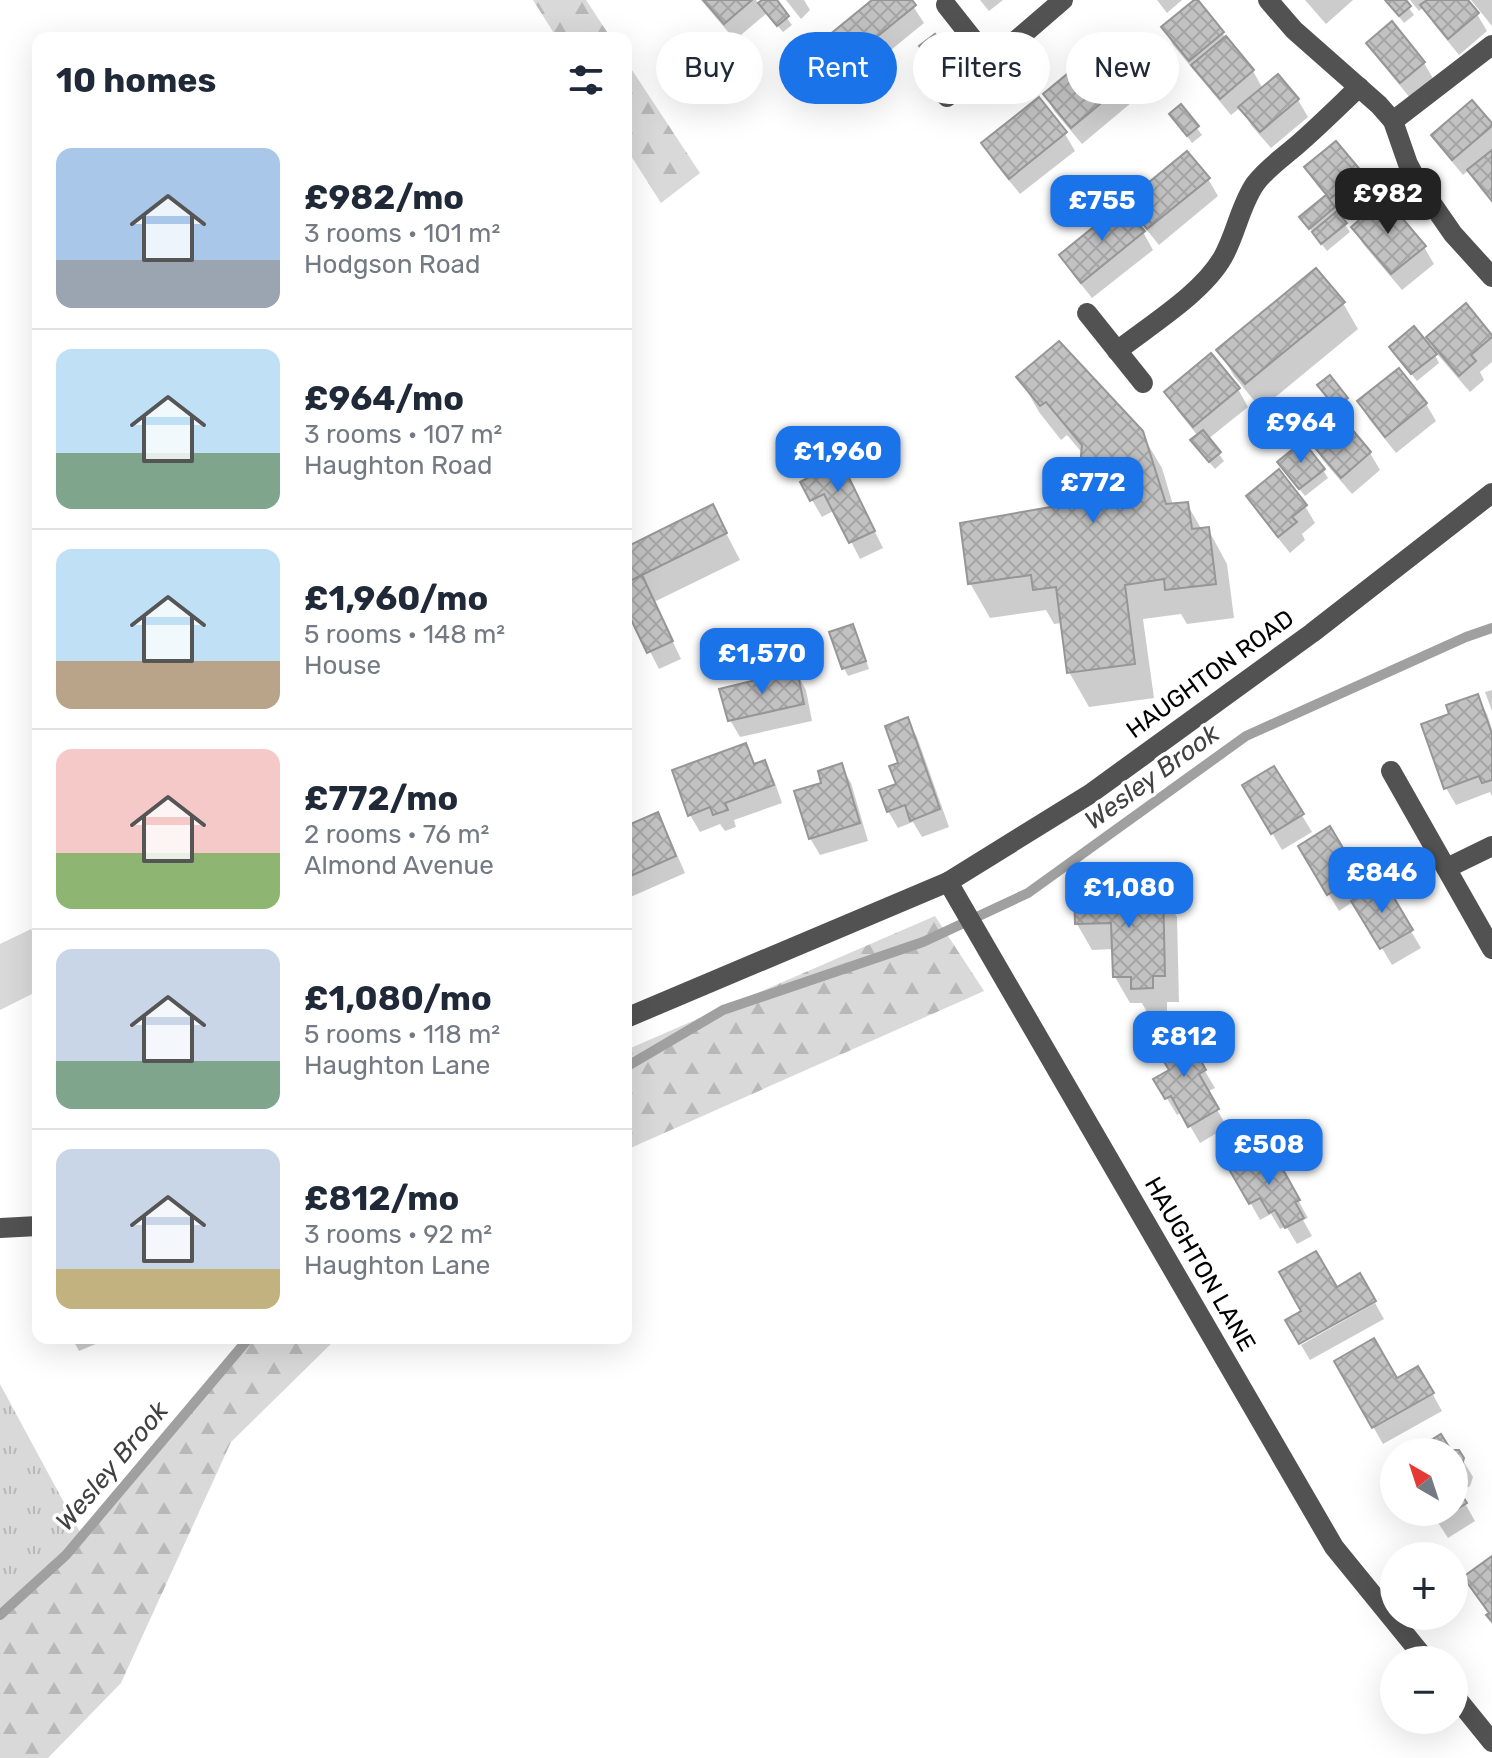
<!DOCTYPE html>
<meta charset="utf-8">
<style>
:root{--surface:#fff;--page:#f6f6f7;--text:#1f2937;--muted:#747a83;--line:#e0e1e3;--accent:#1a73e8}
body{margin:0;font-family:Rubik,sans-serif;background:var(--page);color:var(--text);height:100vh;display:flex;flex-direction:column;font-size:30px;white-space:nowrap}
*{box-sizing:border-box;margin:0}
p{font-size:26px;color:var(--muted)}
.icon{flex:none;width:44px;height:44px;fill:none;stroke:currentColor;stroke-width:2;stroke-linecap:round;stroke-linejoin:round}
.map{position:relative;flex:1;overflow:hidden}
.panel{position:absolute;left:32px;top:32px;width:600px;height:1312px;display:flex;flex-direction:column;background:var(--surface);border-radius:16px;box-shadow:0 8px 32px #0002}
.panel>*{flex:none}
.top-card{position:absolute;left:656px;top:32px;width:716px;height:72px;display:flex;gap:16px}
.needle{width:52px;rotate:321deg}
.buttons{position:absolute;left:1380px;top:1438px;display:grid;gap:16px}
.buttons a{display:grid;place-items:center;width:88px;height:88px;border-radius:50%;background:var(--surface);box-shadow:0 8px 32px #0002;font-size:40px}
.price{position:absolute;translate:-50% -68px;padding:0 18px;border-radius:16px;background:var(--accent);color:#fff;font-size:26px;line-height:52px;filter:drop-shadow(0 2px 4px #0008)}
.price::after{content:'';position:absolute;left:50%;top:48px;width:24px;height:18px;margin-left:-12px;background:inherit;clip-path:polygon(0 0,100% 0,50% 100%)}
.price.selected{background:#222;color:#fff}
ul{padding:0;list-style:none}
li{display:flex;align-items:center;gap:24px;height:200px;padding:0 24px}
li+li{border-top:2px solid var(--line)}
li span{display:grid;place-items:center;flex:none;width:224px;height:160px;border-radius:16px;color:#555}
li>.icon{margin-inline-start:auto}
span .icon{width:96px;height:96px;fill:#fffc;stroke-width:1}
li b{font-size:34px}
h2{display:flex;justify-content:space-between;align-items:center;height:96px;padding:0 24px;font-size:34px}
.chip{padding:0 28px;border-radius:36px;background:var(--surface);box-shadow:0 8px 32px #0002;font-size:28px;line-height:72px}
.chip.selected{background:var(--accent);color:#fff}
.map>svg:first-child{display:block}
</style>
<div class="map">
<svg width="1492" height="1758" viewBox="0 0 1492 1758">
<defs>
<pattern id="grass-tufts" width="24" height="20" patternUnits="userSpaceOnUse" patternTransform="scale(2)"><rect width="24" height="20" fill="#d9d9d9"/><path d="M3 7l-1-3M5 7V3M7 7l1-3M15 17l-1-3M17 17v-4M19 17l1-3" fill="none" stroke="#b8b8b8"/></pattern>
<pattern id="forest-firs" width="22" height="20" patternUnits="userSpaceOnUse" patternTransform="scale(2)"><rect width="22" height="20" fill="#d9d9d9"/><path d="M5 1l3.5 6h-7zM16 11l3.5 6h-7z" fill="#b8b8b8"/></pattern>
<pattern id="building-cross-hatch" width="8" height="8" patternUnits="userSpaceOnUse" patternTransform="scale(2)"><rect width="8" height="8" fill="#c2c2c2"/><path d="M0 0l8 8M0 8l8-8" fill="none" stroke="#a5a5a5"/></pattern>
</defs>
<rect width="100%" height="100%" fill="#fff"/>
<path fill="url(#grass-tufts)" d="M0 1384 82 1536 66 1555 0 1615Z"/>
<g fill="url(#forest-firs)">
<path d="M533 0H586L611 38H557Z"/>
<path d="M626 61 700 173 661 203 626 148Z"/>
<path d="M935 916 984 991 626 1150V1050Z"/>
<path d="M242 1338H337L231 1442 121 1683 48 1758H0V1615L66 1555 231 1360Z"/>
</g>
<path fill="#d9d9d9" d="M31 929 38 943V991L0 1010V944Z"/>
<g fill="#0003">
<path d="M701 0H756L759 5 765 0H774L792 25 783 32 767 13 735 40Z"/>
<path d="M786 0H804L810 10 801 19Z"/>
<path d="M876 0H909L924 23 848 85 830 62 820 45Z"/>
<path d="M980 0H1003L989 11Z"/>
<path d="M1157 0H1182L1167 13Z"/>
<path d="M1305 0H1353L1326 24Z"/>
<path d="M1386 0H1403L1414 15 1404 23Z"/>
<path d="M1410 0H1465L1477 14 1487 31 1459 55 1433 23 1424 7 1419 11Z"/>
<path d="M1471 0H1492V26Z"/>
<path d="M1196 1 1253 71 1263 89 1298 100 1308 117 1271 148 1251 125 1241 107 1231 115 1173 45 1164 28Z"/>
<path d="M1391 24 1424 63 1434 80 1411 99 1379 60 1369 43Z"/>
<path d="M947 51 951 59 938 69 927 55Z"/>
<path d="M1127 81 1137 98 1082 144 1055 112 1045 95Z"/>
<path d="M1039 100 1065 134 1075 151 1020 194 993 161 983 144Z"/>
<path d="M1472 103 1492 126V203L1480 188 1469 170 1463 175 1444 152 1434 135Z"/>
<path d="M1181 107 1202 135 1192 143 1171 114Z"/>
<path d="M1336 144 1360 173 1370 191 1339 216 1350 232 1327 251 1307 225 1327 197 1317 185 1307 168Z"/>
<path d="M1208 179 1218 196 1159 245 1138 219 1128 202Z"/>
<path d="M1353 227 1424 247 1434 264 1402 290 1363 244Z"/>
<path d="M1143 232 1153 250 1092 298 1072 273 1062 256Z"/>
<path d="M1343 303 1358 329 1261 409 1234 376 1219 350Z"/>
<path d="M1465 306 1492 338V362L1480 372 1484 380 1470 392 1438 355 1428 338Z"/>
<path d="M1396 355H1435L1439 363 1417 381Z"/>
<path d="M1398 370 1426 404 1436 421 1396 453 1369 419 1359 402Z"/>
<path d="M1019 377 1141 433 1162 468 1173 505 1187 504 1202 530 1208 529 1227 564 1234 618 1187 624 1181 614 1143 619 1154 698 1089 707 1069 672 1062 623 1054 624 1046 610 990 618 970 583 1098 500 1091 488 1084 455 1067 435 1061 440 1039 412Z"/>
<path d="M1238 389 1248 407 1208 439 1224 461 1215 469 1197 448 1198 436 1177 410 1167 392Z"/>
<path d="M1324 394 1346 399 1351 407 1341 415Z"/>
<path d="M1312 442 1370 453 1380 470 1352 494 1322 459Z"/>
<path d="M843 467 883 548 860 559 835 510 822 517 812 500Z"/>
<path d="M1284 470H1323L1328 478 1305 496Z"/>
<path d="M1248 496 1305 506 1315 523 1302 534 1305 540 1290 553 1258 513Z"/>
<path d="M712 506 740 560 654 602 681 659 659 669 631 614 626 616V549Z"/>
<path d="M852 626 857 634 869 669 848 676 844 668 832 633Z"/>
<path d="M796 672 806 690 812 721 740 737 730 720Z"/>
<path d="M1492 690V711L1485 692Z"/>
<path d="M1477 697 1487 714 1492 729V796L1490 792 1456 805 1446 788 1452 715Z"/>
<path d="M907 720 917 737 949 827 922 837 913 822 898 828 888 811 898 785Z"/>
<path d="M745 745 756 765 764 763 774 780 782 803 734 820 736 827 725 831 720 824 700 832 690 815Z"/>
<path d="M841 766 851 783 868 841 820 855 810 838Z"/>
<path d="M1274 769 1312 832 1282 850 1245 786Z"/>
<path d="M657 815 667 832 685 873 626 899V828Z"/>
<path d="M1330 829 1368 893 1383 884 1421 948 1392 965 1354 901 1339 911 1300 846Z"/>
<path d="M1162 891 1177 917 1179 1002H1167V1014H1148L1142 1003H1130L1115 977 1114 949 1092 950 1077 924Z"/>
<path d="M1181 1031 1215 1088 1207 1092 1227 1127 1200 1143 1182 1112 1177 1115 1156 1080 1171 1071Z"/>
<path d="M1271 1151 1308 1218 1303 1220 1312 1236 1297 1244 1286 1226 1280 1229 1271 1214 1260 1220 1233 1172Z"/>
<path d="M1375 1303 1384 1319 1310 1360 1301 1345Z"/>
<path d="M72 1338H110L79 1351Z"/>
<path d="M1336 1362 1396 1380 1418 1368 1442 1411 1383 1444Z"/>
<path d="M1416 1452H1458L1473 1477 1470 1486 1459 1493 1475 1521 1448 1538 1437 1521 1431 1524 1424 1512H1454V1452Z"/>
</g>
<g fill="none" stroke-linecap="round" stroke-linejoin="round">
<g stroke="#a0a0a0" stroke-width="10">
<path d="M626 1067 723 1010 923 942 1028 893 1246 736 1466 637 1492 628"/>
<path d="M0 1615 66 1555 249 1338"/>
</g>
</g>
<g fill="url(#building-cross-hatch)" stroke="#969696" stroke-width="2">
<path d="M703 0H752L724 24Z"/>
<path d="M762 0H777L789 16 777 26 758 3Z"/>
<path d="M872 0H912L916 5 837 69 817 45Z"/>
<path d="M1194 0H1198L1224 32 1189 61 1161 27Z"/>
<path d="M1385 0H1406L1411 6 1399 16Z"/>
<path d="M1427 0H1468L1479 13 1448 39 1420 5Z"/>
<path d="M1392 21 1425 62 1400 83 1366 43Z"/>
<path d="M935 34 948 50 932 63 919 46Z"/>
<path d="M1226 36 1254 70 1220 99 1191 65Z"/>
<path d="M1101 46 1129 80 1071 128 1043 94Z"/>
<path d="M1278 74 1299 99 1260 132 1238 107Z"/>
<path d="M1039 97 1067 132 1009 179 981 143Z"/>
<path d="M1472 100 1492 123V126L1452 160 1431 135Z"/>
<path d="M1181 104 1199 126 1187 136 1169 114Z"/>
<path d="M1336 141 1362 172 1330 199 1304 167Z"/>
<path d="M1492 150V201L1467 170Z"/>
<path d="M1187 151 1210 178 1147 229 1125 202Z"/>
<path d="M1326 195 1335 207 1309 229 1299 217Z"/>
<path d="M1385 198 1426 246 1391 274 1351 227Z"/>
<path d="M1122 204 1145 231 1081 283 1059 255Z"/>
<path d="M1337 211 1347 223 1321 244 1312 232Z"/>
<path d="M1316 268 1345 302 1245 384 1216 350Z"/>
<path d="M1466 303 1492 335V337L1471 355 1476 361 1459 376 1426 337Z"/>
<path d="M1414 326 1437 354 1411 374 1389 347Z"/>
<path d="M1059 341 1143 431 1166 504 1188 502 1192 529 1209 527 1216 584 1165 590 1164 579 1125 585 1135 664 1067 673 1056 587 1033 590 1031 575 968 584 960 523 1118 495 1117 482 1089 488 1081 456 1082 445 1046 402 1040 406 1016 377Z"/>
<path d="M1211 353 1240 388 1193 427 1164 392Z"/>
<path d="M1399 368 1427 403 1385 437 1357 401Z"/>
<path d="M1330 375 1348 398 1336 408 1317 385Z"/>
<path d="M1340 415 1371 452 1341 478 1310 442Z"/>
<path d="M1203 430 1221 452 1209 462 1190 440Z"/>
<path d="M1303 441 1325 469 1299 489 1277 462Z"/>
<path d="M834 447 875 531 849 543 824 494 810 501 800 482 815 474 808 460Z"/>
<path d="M1279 469 1307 505 1292 517 1297 522 1278 537 1246 496Z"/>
<path d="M713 504 727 533 626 583V547Z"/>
<path d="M642 575 673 641 647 653 626 609V583Z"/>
<path d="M853 624 866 661 842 669 829 632Z"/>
<path d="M797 670 804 704 728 721 719 689Z"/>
<path d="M1478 694 1492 734V780L1482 783 1479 776 1444 789 1421 724 1449 714 1446 705Z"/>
<path d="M908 717 940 809 910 821 905 805 887 812 879 790 896 784 889 766 898 763 885 726Z"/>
<path d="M746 743 754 764 765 760 774 785 725 803 728 810 713 815 710 807 688 816 672 770Z"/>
<path d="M842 763 860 823 809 839 794 791 821 783 818 771Z"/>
<path d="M1274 766 1304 814 1271 834 1242 785Z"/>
<path d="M658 812 676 856 626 878V826Z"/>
<path d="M1330 826 1359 875 1327 895 1298 846Z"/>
<path d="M1384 881 1413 930 1380 949 1351 901Z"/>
<path d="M1163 889 1165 976H1153V988L1131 989V977H1113L1111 923 1075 924 1074 891Z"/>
<path d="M1182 1028 1206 1070 1199 1074 1219 1109 1188 1127 1171 1096 1165 1099 1153 1079 1169 1070 1154 1045Z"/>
<path d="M1271 1148 1300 1200 1295 1202 1304 1218 1285 1228 1275 1210 1269 1213 1260 1198 1249 1204 1230 1171Z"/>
<path d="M1316 1251 1337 1287 1360 1273 1376 1301 1299 1344 1285 1320 1301 1311 1279 1272Z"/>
<path d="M1374 1338 1397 1378 1418 1366 1434 1393 1372 1428 1334 1361Z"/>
<path d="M1441 1434 1451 1450H1459L1464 1458 1461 1469 1454 1473V1452H1412Z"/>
<path d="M1454 1482 1467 1503 1454 1511Z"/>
<path d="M1492 1556V1622L1486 1615 1489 1613 1463 1577Z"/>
</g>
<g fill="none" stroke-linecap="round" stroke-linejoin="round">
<g stroke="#525252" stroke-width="20">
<path d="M1268 0 1294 30 1379 105 1393 121 1408 164 1419 185 1453 234 1492 277"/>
<path d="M946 5 991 62 947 97"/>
<path d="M991 62 1063 0"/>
<path d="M1393 121 1492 45"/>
<path d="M1087 313 1143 383"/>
<path d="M1117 351C1150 325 1203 293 1223 257 1236 234 1240 206 1255 184 1266 169 1282 158 1296 146 1318 127 1338 107 1359 87"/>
<path d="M1391 771 1492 949"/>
<path d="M1447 868 1492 846"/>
<path d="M948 882 1334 1547 1426 1660"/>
<path d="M626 1018 948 882 1090 794 1312 633 1492 493"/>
<path d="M0 1228 38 1226"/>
<path d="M1454 1695 1492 1742"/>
</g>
</g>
<g text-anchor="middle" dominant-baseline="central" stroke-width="7" stroke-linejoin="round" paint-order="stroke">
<g font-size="24" fill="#000" stroke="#fff">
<text transform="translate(1210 674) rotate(-36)">HAUGHTON ROAD</text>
<text transform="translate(1200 1264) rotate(60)">HAUGHTON LANE</text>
</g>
<g font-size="26" font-style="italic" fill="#414141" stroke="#fff">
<text transform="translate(1152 777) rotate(-36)">Wesley Brook</text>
<text transform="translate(112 1466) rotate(-50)">Wesley Brook</text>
</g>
</g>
</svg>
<div class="buttons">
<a><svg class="needle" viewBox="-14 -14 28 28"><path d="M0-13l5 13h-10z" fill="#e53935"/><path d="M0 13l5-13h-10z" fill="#747a83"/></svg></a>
<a>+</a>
<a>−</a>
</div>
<b class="price selected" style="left:1388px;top:236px">£982</b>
<b class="price" style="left:1102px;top:243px">£755</b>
<b class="price" style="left:1301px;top:465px">£964</b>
<b class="price" style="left:838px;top:494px">£1,960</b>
<b class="price" style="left:1093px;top:525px">£772</b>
<b class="price" style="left:762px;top:696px">£1,570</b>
<b class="price" style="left:1382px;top:915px">£846</b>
<b class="price" style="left:1129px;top:930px">£1,080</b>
<b class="price" style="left:1184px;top:1079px">£812</b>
<b class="price" style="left:1269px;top:1187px">£508</b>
<div class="top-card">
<a class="chip">Buy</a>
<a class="chip selected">Rent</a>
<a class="chip">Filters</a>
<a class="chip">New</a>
</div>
<section class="panel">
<h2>10 homes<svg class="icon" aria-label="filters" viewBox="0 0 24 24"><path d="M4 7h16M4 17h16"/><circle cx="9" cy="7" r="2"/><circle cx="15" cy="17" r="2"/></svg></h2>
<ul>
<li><span style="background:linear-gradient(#a9c7e8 70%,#9aa5b1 0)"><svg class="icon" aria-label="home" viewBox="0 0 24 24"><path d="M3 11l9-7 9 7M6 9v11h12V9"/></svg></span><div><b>£982/mo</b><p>3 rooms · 101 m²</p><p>Hodgson Road</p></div></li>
<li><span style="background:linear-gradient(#bfe0f5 65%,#7fa58c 0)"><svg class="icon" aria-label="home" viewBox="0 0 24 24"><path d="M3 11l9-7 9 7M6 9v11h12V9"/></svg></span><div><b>£964/mo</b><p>3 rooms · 107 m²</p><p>Haughton Road</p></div></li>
<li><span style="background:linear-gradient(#bfe0f5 70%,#b9a48a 0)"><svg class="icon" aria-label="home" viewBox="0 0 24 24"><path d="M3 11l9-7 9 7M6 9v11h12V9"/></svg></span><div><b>£1,960/mo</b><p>5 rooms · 148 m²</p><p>House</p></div></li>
<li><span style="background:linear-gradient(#f6c9c9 65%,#8fb573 0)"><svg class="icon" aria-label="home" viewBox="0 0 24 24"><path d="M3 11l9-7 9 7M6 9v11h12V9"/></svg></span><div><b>£772/mo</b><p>2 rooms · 76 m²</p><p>Almond Avenue</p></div></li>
<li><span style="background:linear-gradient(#c9d6e8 70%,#7fa58c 0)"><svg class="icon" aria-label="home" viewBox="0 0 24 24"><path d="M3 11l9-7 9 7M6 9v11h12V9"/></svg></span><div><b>£1,080/mo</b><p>5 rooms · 118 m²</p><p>Haughton Lane</p></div></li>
<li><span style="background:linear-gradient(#c9d6e8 75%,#c2b280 0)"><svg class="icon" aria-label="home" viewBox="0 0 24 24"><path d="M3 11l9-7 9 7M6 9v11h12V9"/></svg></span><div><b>£812/mo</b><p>3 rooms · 92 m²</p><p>Haughton Lane</p></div></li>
</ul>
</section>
</div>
